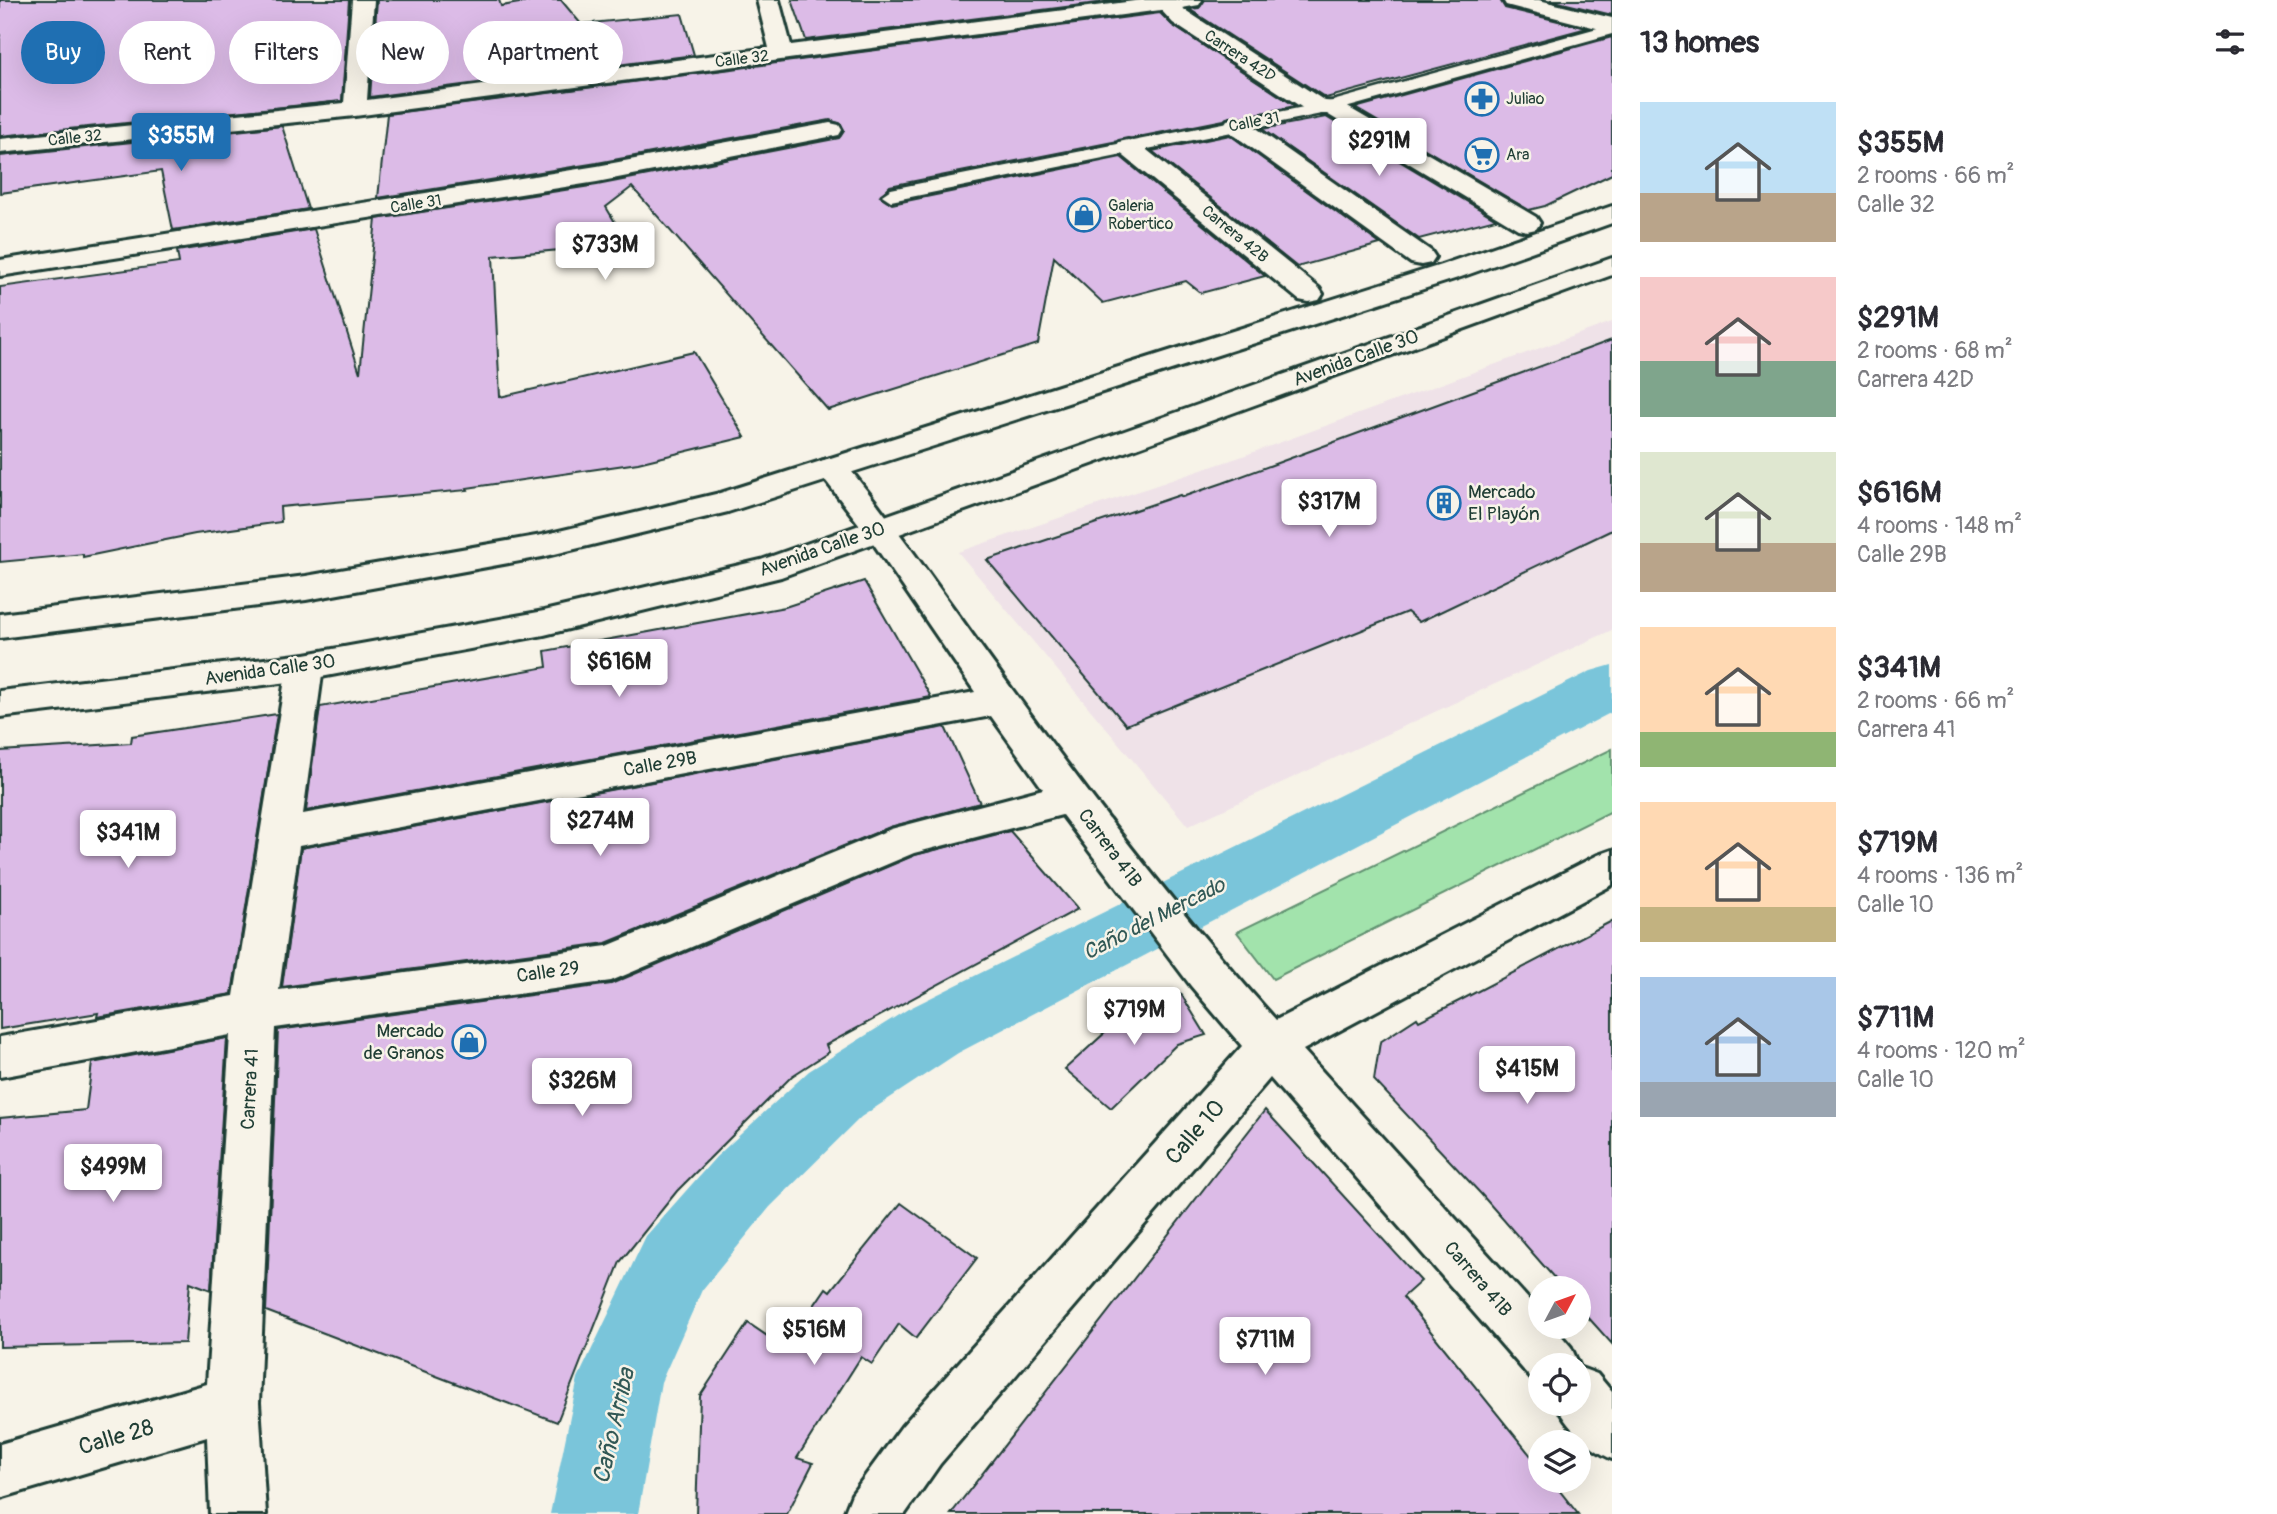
<!DOCTYPE html>
<meta charset="utf-8">
<style>
:root{--surface:#fff;--page:#f2f2f3;--text:#2b2b33;--muted:#7c7c81;--accent:#1f6fb2}
body{margin:0;font-family:Pangolin,sans-serif;background:var(--page);color:var(--text);height:100vh;display:flex;flex-direction:column;font-size:26px;white-space:nowrap}
*{box-sizing:border-box;margin:0}
p{font-size:23px;color:var(--muted)}
.icon{flex:none;width:38px;height:38px;fill:none;stroke:currentColor;stroke-width:2;stroke-linecap:round;stroke-linejoin:round}
.map{position:relative;flex:1;overflow:hidden}
.details{display:flex;flex-direction:column;background:var(--surface);width:665px}
.details>*{flex:none}
.banner{position:absolute;left:21px;top:21px;width:665px;height:63px;display:flex;gap:14px}
.needle{width:46px;rotate:49deg}
.fabs{position:absolute;left:1528px;top:1276px;display:grid;gap:14px}
.fabs a{display:grid;place-items:center;width:63px;height:63px;border-radius:50%;background:var(--surface);box-shadow:0 7px 28px #0002;font-size:35px}
.price{position:absolute;translate:-50% -60px;padding:0 16px;border-radius:7px;background:#fff;color:#222;font-size:23px;line-height:46px;filter:drop-shadow(0 2px 4px #0008)}
.price::after{content:'';position:absolute;left:50%;top:42px;width:21px;height:16px;margin-left:-10px;background:inherit;clip-path:polygon(0 0,100% 0,50% 100%)}
.price.on{background:var(--accent);color:#fff}
ul{padding:0;list-style:none}
li{display:flex;align-items:center;gap:21px;height:175px;padding:0 28px}
li span{display:grid;place-items:center;flex:none;width:196px;height:140px;border-radius:0px;color:#555}
li>.icon{margin-inline-start:auto}
span .icon{width:84px;height:84px;fill:#fffc;stroke-width:1}
li b{font-size:30px}
h2{display:flex;justify-content:space-between;align-items:center;height:84px;padding:0 28px;font-size:30px}
.pill{padding:0 24px;border-radius:32px;background:var(--surface);box-shadow:0 7px 28px #0002;font-size:24px;line-height:63px}
.pill.on{background:var(--accent);color:#fff}
main{display:flex;flex:1;min-height:0}
.map>svg:first-child{display:block}
</style>
<main>
<div class="map">
<svg width="1612" height="1514" viewBox="0 0 1612 1514">
<rect width="100%" height="100%" fill="#f7f3e8"/>
<filter id="ink" filterUnits="userSpaceOnUse"><feTurbulence type="fractalNoise" baseFrequency=".0143" numOctaves="2"/><feDisplacementMap in="SourceGraphic" scale="14" xChannelSelector="R" yChannelSelector="G"/><feConvolveMatrix kernelMatrix="1 2 1 2 8 2 1 2 1" color-interpolation-filters="sRGB"/></filter>
<g filter="url(#ink)">
<path fill="#efe2e8" d="M1612 322V630L1188 826 958 552 1240 457Z"/>
<path fill="#a2e3ac" stroke="#609070" stroke-width="2" d="M1612 749V811L1273 979 1237 932Z"/>
<g fill="none" stroke-linecap="round" stroke-linejoin="round">
<path fill="#7ac5da" fill-rule="evenodd" d="M1612 665V712L958 1053 861 1117 770 1207 702 1290 661 1382 638 1514H550L578 1378 646 1236 716 1157 809 1071 908 1009 1591 671Z"/>
</g>
<g fill="#dcbbe7" stroke="#1f3d34" stroke-width="2">
<path d="M0 0H349L342 101 0 136Z"/>
<path d="M377 0H499L501 6 537 0H561L581 24 682 14 694 55 370 97Z"/>
<path d="M792 0H1121L806 40Z"/>
<path d="M1205 0H1500L1505 8 1587 28 1326 98 1189 9 1199 8Z"/>
<path d="M1550 0H1612V15Z"/>
<path d="M1160 13 1172 25 1295 106 1242 117 1235 115 1224 120 890 186 880 196 892 204 1121 157 1265 276 1201 293 1186 281 1103 303 1054 257 1038 344 828 410 632 187 606 207 628 244 493 256 500 397 694 352 745 437 638 463 467 488 468 490 280 507 281 522 195 534 83 557V554L0 562V287L179 263 177 251 314 229 360 373 376 219 597 185 839 138 844 131 841 124 830 120 597 163 378 198 387 114Z"/>
<path d="M1612 37V174L1545 206 1529 210 1355 108Z"/>
<path d="M1326 117 1496 219 1419 239 1262 129Z"/>
<path d="M282 126 308 209 173 230 161 171 0 193V156Z"/>
<path d="M1230 135 1380 244 1297 267 1152 151Z"/>
<path d="M1612 340V530L1419 622 1407 612 1126 725 987 560 1180 495 1182 497 1223 483Z"/>
<path d="M864 581 931 697 306 811 320 707 547 667 545 651 785 607Z"/>
<path d="M277 714 232 994 97 1017 98 1013 0 1029V751L131 743 132 736Z"/>
<path d="M945 727 980 803 890 827 606 943 282 987 301 848Z"/>
<path d="M1010 831 1078 909 826 1045 829 1052 792 1076 677 1191 620 1262 557 1422 266 1311 278 1030 611 984 915 855Z"/>
<path d="M1612 921V1344L1578 1306V1288H1563L1481 1194 1374 1080 1380 1042 1417 1018 1419 1021 1459 1001Z"/>
<path d="M1181 994 1206 1035 1177 1044 1111 1108 1065 1069 1108 1030 1101 1020Z"/>
<path d="M227 1038 211 1290 190 1282 185 1343 0 1347V1118L86 1110 92 1063Z"/>
<path d="M1265 1110 1421 1281 1403 1297 1540 1467V1480H1551L1578 1514H951Z"/>
<path d="M901 1203 977 1258 916 1338 899 1324 872 1364 861 1357 797 1458 813 1463 787 1514H696L700 1396 748 1323 785 1348 826 1288 830 1291Z"/>
</g>
<g fill="none" stroke-linecap="round" stroke-linejoin="round">
<defs>
<path id="lane" d="M1612 24V34L1331 112 891 201 882 195 891 189 1329 102Z"/>
<g id="street">
<path d="M352 0H374L367 100 769 48 757 0H779L791 45 1142 0H1202L1199 5 1182 8 1325 101 1339 102 1536 217 1540 223 1536 229 1527 231 1518 229 1327 114H1312L1173 23 1161 10 355 116 0 153V139L344 103Z"/>
<path d="M1236 118 1245 120 1431 251 1435 257 1431 263 1421 265 1411 263 1227 130 1224 125 1227 120Z"/>
<path d="M830 123 839 125 842 130 839 135 597 182 0 276V260L597 166Z"/>
<path d="M1128 140 1137 142 1319 288 1323 294 1319 300 1309 302 1299 300 1119 152 1116 147 1119 142Z"/>
<path d="M832 458 843 461C904 535 957 615 1014 692 1096 805 1182 916 1276 1020L1598 855 1612 850V885L1303 1050 1540 1312V1326H1553L1571 1347 1579 1365 1578 1367 1540 1365V1386L1535 1383 1270 1078 940 1464 905 1514H844L852 1494 902 1426 1242 1046 1191 986 1062 815 914 853 611 981 275 1028 259 1403 266 1514H210L207 1437 0 1498V1444L207 1384 230 1035 0 1077V1037L234 996 287 667 292 658 305 654 318 658 323 667 303 814 975 692 869 537 816 468 821 461ZM991 716 1043 789 891 829 607 946 279 990 299 846Z"/>
<path d="M1578 1367 1597 1374 1612 1392V1459C1589 1449 1566 1427 1556 1404H1578Z"/>
</g>
<path id="secondary" d="M1503 0H1539L1612 18V32L1506 5Z"/>
<g id="highway">
<path d="M1612 206V223L1461 277 728 512 542 557 306 600 0 638V614L306 576 542 535 720 493 1441 265Z"/>
<path d="M1612 258V275L781 577 544 635 305 680 0 717V691L305 654 544 611 761 560Z"/>
</g>
</defs>
<use href="#lane" stroke="#1f3d34" stroke-width="5"/>
<use href="#street" stroke="#1f3d34" stroke-width="6"/>
<use href="#secondary" stroke="#1f3d34" stroke-width="6"/>
<use href="#highway" stroke="#1f3d34" stroke-width="6"/>
<use href="#lane" fill="#f7f3e8" fill-rule="evenodd"/>
<use href="#street" fill="#f7f3e8" fill-rule="evenodd"/>
<use href="#secondary" fill="#f7f3e8" fill-rule="evenodd"/>
<use href="#highway" fill="#f7f3e8" fill-rule="evenodd"/>
</g>
</g>
<defs>
<symbol id="pharmacy-ring" viewBox="-11 -11 22 22"><circle r="9.5" fill="#f7f3e8" stroke="#1f6fb2" stroke-width="1.5"/><path d="M-2-6h4v4h4v4h-4v4h-4v-4h-4v-4h4Z" fill="#1f6fb2"/></symbol>
<symbol id="supermarket-ring" viewBox="-11 -11 22 22"><circle r="9.5" fill="#f7f3e8" stroke="#1f6fb2" stroke-width="1.5"/><path d="M-6-5.5h2.5l.6 2H6L4.5 2H-2.5L-4.4-4H-6ZM-1.5 3.2a1.3 1.3 0 1 0 .1 0ZM3 3.2a1.3 1.3 0 1 0 .1 0Z" fill="#1f6fb2"/></symbol>
<symbol id="shop-ring" viewBox="-11 -11 22 22"><circle r="9.5" fill="#f7f3e8" stroke="#1f6fb2" stroke-width="1.5"/><path d="M-5-2.5h2.3a2.7 3.5 0 0 1 5.4 0H5L5.5 6h-11ZM-1.5-2.5h3a1.5 2.3 0 0 0-3 0Z" fill="#1f6fb2"/></symbol>
<symbol id="building-ring" viewBox="-11 -11 22 22"><circle r="9.5" fill="#f7f3e8" stroke="#1f6fb2" stroke-width="1.5"/><path d="M-4-6H4V6H1V3H-1V6H-4ZM-2.5-4.3h1.7v1.8h-1.7ZM.8-4.3h1.7v1.8H.8ZM-2.5-1h1.7V.8h-1.7ZM.8-1h1.7V.8H.8Z" fill="#1f6fb2"/></symbol>
</defs>
<g fill-rule="evenodd">
<use href="#pharmacy-ring" x="1463" y="80" width="38" height="38"/>
<use href="#supermarket-ring" x="1463" y="136" width="38" height="38"/>
<use href="#shop-ring" x="1065" y="196" width="38" height="38"/>
<use href="#building-ring" x="1425" y="484" width="38" height="38"/>
<use href="#shop-ring" x="450" y="1023" width="38" height="38"/>
</g>
<g text-anchor="middle" dominant-baseline="central" stroke-width="5" stroke-linejoin="round" paint-order="stroke">
<g font-size="16" fill="#1f3d34" stroke="#f7f3e8">
<text transform="translate(1240 56) rotate(33)">Carrera 42D</text>
<text transform="translate(742 59) rotate(-7)">Calle 32</text>
<text transform="translate(1254 122) rotate(-11)">Calle 31</text>
<text transform="translate(75 138) rotate(-6)">Calle 32</text>
<text transform="translate(416 204) rotate(-9)">Calle 31</text>
<text transform="translate(1235 234) rotate(39)">Carrera 42B</text>
</g>
<g font-size="16" fill="#1f3d34" stroke="#f7f3e8" text-anchor="start">
<text x="1506" y="99">Juliao</text>
<text x="1506" y="155">Ara</text>
<text x="1108" y="206">Galeria<tspan x="1108" dy="18">Robertico</tspan></text>
</g>
<g font-size="19" fill="#1f3d34" stroke="#f7f3e8">
<text transform="translate(1356 358) rotate(-20)">Avenida Calle 30</text>
<text transform="translate(822 549) rotate(-19)">Avenida Calle 30</text>
<text transform="translate(270 670) rotate(-8)">Avenida Calle 30</text>
<text transform="translate(660 764) rotate(-10)">Calle 29B</text>
<text transform="translate(1110 848) rotate(53)">Carrera 41B</text>
<text transform="translate(548 972) rotate(-8)">Calle 29</text>
<text transform="translate(250 1089) rotate(-87)">Carrera 41</text>
<text transform="translate(1478 1279) rotate(49)">Carrera 41B</text>
</g>
<g font-size="19" fill="#1f3d34" stroke="#f7f3e8" text-anchor="start">
<text x="1468" y="492">Mercado<tspan x="1468" dy="22">El Playón</tspan></text>
<text x="444" y="1031" text-anchor="end">Mercado<tspan x="444" dy="22">de Granos</tspan></text>
</g>
<g font-size="21" font-style="italic" fill="#315855" stroke="#f7f3e8">
<text transform="translate(1154 919) rotate(-27)">Caño del Mercado</text>
</g>
<g font-size="23" fill="#1f3d34" stroke="#f7f3e8">
<text transform="translate(1195 1132) rotate(-49)">Calle 10</text>
<text transform="translate(116 1437) rotate(-16)">Calle 28</text>
</g>
<g font-size="24" font-style="italic" fill="#315855" stroke="#f7f3e8">
<text transform="translate(614 1426) rotate(-77)">Caño Arriba</text>
</g>
</g>
</svg>
<div class="fabs">
<a><svg class="needle" viewBox="-14 -14 28 28"><path d="M0-13l5 13h-10z" fill="#e53935"/><path d="M0 13l5-13h-10z" fill="#7c7c81"/></svg></a>
<a><svg class="icon" aria-label="locate" viewBox="0 0 24 24"><circle cx="12" cy="12" r="6"/><path d="M12 2v4M12 18v4M2 12h4M18 12h4"/></svg></a>
<a><svg class="icon" aria-label="layers" viewBox="0 0 24 24"><path d="M12 4l9 5-9 5-9-5zM3 14l9 5 9-5"/></svg></a>
</div>
<b class="price on" style="left:181px;top:173px">$355M</b>
<b class="price" style="left:1379px;top:178px">$291M</b>
<b class="price" style="left:605px;top:282px">$733M</b>
<b class="price" style="left:1329px;top:539px">$317M</b>
<b class="price" style="left:619px;top:699px">$616M</b>
<b class="price" style="left:600px;top:858px">$274M</b>
<b class="price" style="left:128px;top:870px">$341M</b>
<b class="price" style="left:1134px;top:1047px">$719M</b>
<b class="price" style="left:1527px;top:1106px">$415M</b>
<b class="price" style="left:582px;top:1118px">$326M</b>
<b class="price" style="left:113px;top:1204px">$499M</b>
<b class="price" style="left:814px;top:1367px">$516M</b>
<b class="price" style="left:1265px;top:1377px">$711M</b>
<div class="banner">
<a class="pill on">Buy</a>
<a class="pill">Rent</a>
<a class="pill">Filters</a>
<a class="pill">New</a>
<a class="pill">Apartment</a>
</div>
</div>
<section class="details">
<h2>13 homes<svg class="icon" aria-label="filters" viewBox="0 0 24 24"><path d="M4 7h16M4 17h16"/><circle cx="9" cy="7" r="2"/><circle cx="15" cy="17" r="2"/></svg></h2>
<ul>
<li><span style="background:linear-gradient(#bfe0f5 65%,#b9a48a 0)"><svg class="icon" aria-label="home" viewBox="0 0 24 24"><path d="M3 11l9-7 9 7M6 9v11h12V9"/></svg></span><div><b>$355M</b><p>2 rooms · 66 m²</p><p>Calle 32</p></div></li>
<li><span style="background:linear-gradient(#f6c9c9 60%,#7fa58c 0)"><svg class="icon" aria-label="home" viewBox="0 0 24 24"><path d="M3 11l9-7 9 7M6 9v11h12V9"/></svg></span><div><b>$291M</b><p>2 rooms · 68 m²</p><p>Carrera 42D</p></div></li>
<li><span style="background:linear-gradient(#dfe7d0 65%,#b9a48a 0)"><svg class="icon" aria-label="home" viewBox="0 0 24 24"><path d="M3 11l9-7 9 7M6 9v11h12V9"/></svg></span><div><b>$616M</b><p>4 rooms · 148 m²</p><p>Calle 29B</p></div></li>
<li><span style="background:linear-gradient(#ffd9b3 75%,#8fb573 0)"><svg class="icon" aria-label="home" viewBox="0 0 24 24"><path d="M3 11l9-7 9 7M6 9v11h12V9"/></svg></span><div><b>$341M</b><p>2 rooms · 66 m²</p><p>Carrera 41</p></div></li>
<li><span style="background:linear-gradient(#ffd9b3 75%,#c2b280 0)"><svg class="icon" aria-label="home" viewBox="0 0 24 24"><path d="M3 11l9-7 9 7M6 9v11h12V9"/></svg></span><div><b>$719M</b><p>4 rooms · 136 m²</p><p>Calle 10</p></div></li>
<li><span style="background:linear-gradient(#a9c7e8 75%,#9aa5b1 0)"><svg class="icon" aria-label="home" viewBox="0 0 24 24"><path d="M3 11l9-7 9 7M6 9v11h12V9"/></svg></span><div><b>$711M</b><p>4 rooms · 120 m²</p><p>Calle 10</p></div></li>
</ul>
</section>
</main>
